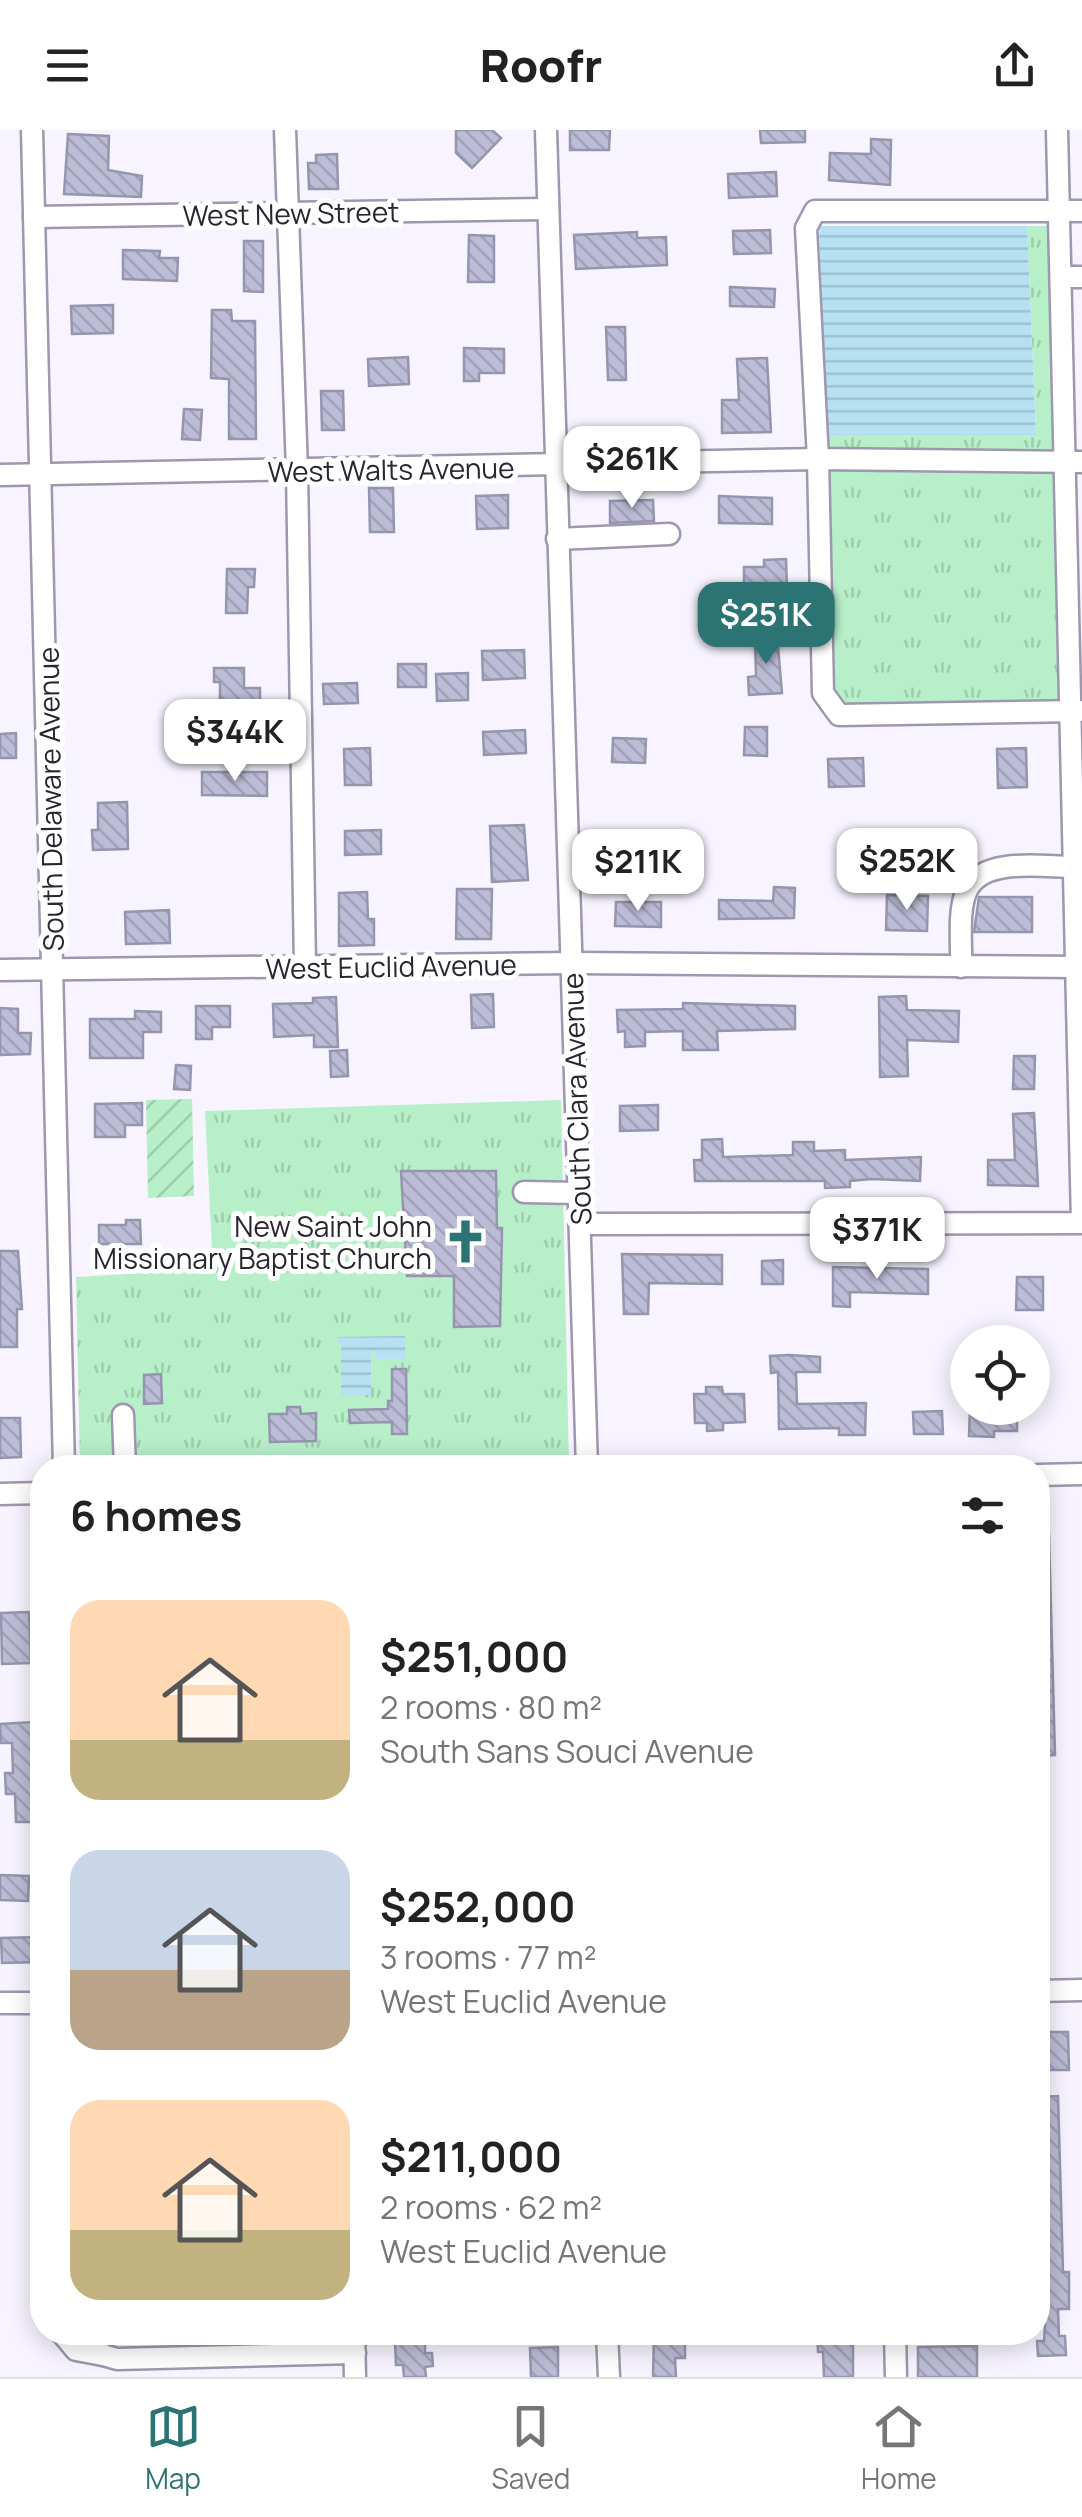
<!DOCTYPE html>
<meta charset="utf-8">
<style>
:root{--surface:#fff;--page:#f2f2f2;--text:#222;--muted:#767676;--line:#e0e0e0;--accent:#2b7473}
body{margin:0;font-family:Manrope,sans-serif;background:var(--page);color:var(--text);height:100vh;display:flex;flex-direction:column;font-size:38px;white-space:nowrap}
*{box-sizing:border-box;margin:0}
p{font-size:32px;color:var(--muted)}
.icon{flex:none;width:55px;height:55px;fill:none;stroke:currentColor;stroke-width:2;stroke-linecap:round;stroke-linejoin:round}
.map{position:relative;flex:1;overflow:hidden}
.panel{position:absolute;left:30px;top:1325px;width:1020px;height:890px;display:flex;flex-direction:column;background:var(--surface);border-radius:40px;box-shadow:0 5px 25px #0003}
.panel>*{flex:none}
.controls{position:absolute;left:950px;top:1195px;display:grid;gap:20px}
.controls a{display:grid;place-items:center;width:100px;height:100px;border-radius:50%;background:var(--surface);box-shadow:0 5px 25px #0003;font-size:50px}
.price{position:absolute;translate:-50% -85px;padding:0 22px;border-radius:20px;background:#fff;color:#222;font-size:32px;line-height:65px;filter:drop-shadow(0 2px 5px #0008)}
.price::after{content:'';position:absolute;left:50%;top:60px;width:30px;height:22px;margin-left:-15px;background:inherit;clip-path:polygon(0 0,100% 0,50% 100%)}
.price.active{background:var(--accent);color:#fff}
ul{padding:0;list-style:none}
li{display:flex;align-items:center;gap:30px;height:250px;padding:0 40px}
li span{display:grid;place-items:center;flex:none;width:280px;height:200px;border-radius:30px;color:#555}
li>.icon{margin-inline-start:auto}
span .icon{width:120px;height:120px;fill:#fffc;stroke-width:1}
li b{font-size:42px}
h2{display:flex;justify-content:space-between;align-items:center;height:120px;padding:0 40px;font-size:42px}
header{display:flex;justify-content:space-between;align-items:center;height:130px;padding:0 40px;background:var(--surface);font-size:45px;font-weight:800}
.tabs{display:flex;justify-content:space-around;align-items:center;height:140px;border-top:2px solid var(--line);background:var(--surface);font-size:28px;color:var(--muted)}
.tabs a{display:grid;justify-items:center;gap:5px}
.tabs .active{color:var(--accent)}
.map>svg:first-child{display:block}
</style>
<header><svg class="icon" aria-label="menu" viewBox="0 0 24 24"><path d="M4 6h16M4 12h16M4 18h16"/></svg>Roofr<svg class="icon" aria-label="share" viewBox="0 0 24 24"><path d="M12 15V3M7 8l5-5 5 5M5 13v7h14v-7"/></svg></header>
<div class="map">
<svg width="1082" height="2247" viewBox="0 0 1082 2247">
<defs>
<pattern id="park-tufts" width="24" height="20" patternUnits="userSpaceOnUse" patternTransform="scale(2.5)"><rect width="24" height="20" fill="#b7efc9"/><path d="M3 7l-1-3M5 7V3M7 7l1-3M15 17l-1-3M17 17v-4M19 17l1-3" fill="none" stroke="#9dcdad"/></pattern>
<pattern id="garden-furrows" width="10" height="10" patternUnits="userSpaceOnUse" patternTransform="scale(2.5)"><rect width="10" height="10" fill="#b7efc9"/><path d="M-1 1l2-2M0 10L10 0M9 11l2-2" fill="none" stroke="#9dcdad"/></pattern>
<pattern id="water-rules" width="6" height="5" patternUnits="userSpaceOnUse" patternTransform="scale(2.5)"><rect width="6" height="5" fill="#b7e1f3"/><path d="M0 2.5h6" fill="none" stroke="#9dc1d1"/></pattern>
<pattern id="building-back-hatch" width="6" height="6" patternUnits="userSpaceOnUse" patternTransform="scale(2.5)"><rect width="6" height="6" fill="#bcbcd6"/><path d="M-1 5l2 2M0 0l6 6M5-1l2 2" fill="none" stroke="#a2a1b8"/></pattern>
</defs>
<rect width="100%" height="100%" fill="#f8f4ff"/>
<g fill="url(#park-tufts)">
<path d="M1027 96H1051L1057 322 826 319V305H1036Z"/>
<path d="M827 339 1058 342 1061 571 843 575 834 563Z"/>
<path d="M561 970 569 1337H80L76 1147 213 1139 205 981Z"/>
</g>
<path fill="url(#garden-furrows)" d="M192 969 194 1066 148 1068 146 970Z"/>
<g fill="url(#water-rules)">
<path d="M819 96H1027L1036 305H826Z"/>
<path d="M405 1206V1229H376V1221L371 1222V1265H341V1214L337 1213V1207Z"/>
</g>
<g fill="url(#building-back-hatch)" stroke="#9595ae" stroke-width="2.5">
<path d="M456 0H492L501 8 472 38 456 23Z"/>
<path d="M570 0H610L609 20H570Z"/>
<path d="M760 0H805V12L761 13Z"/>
<path d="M68 4 109 6 108 40 142 46 141 67 64 64Z"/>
<path d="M871 9 891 10 890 55 829 50 830 23 871 24Z"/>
<path d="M337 24 338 59H309L308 33H316V25Z"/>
<path d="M776 42 777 66 729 68 728 44Z"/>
<path d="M770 100 771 123 734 124 733 101Z"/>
<path d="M637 102V108L666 107 667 135 576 139 574 105Z"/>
<path d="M469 105 494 106V152H468Z"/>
<path d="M244 111H263V162L244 161Z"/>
<path d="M123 120 160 121 159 128H178L177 151 123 149Z"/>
<path d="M730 157 775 159 774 177 730 176Z"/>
<path d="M113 175V203L72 204 71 176Z"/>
<path d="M212 180H231L232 191H255L256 309H229V249L211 248Z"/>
<path d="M606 197H625L626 250H608Z"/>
<path d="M464 218 504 219V243H479V251H464Z"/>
<path d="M408 227 409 254 369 256 368 229Z"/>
<path d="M767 228 771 302 722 303V270H739L737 229Z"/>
<path d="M321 261H343L344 300H322Z"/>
<path d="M184 279 202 280 200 310 182 309Z"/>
<path d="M369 358H393L394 402H370Z"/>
<path d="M508 365V398L477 399 476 366Z"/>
<path d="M719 366 772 368V394L719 393Z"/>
<path d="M653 370 654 391 610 393V371Z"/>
<path d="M786 429 787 458 744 459V437H764V430Z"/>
<path d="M227 439H255L254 457H248L247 483H226Z"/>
<path d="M777 505 782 563 749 565 748 547 756 546 755 506Z"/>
<path d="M524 520 525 548 483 550 482 521Z"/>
<rect x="398" y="534" width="28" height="23"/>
<path d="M214 538H244V558H260V577L220 576V552H214Z"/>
<path d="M468 543V570L437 571 436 544Z"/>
<path d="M357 553 358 573 324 574 323 554Z"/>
<path d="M745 597H767V626L744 625Z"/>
<path d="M525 600 526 623 484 625 483 602Z"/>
<path d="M16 603V628H0V604Z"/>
<path d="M613 608 646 609 645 633 612 632Z"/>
<path d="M370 618 371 655H345L344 619Z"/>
<path d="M1026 618 1027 657 998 658 997 619Z"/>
<path d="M863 628 864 656 829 657 828 629Z"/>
<path d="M202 642H267V666L202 665Z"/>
<path d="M127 672 128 719 93 720 92 700H98V673Z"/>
<path d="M524 695 528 750 492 752 490 696Z"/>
<path d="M381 700V724L345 725V701Z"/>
<path d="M660 712 661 734 614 735 613 714Z"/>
<path d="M774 757 795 758 794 788 719 789V770L773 771Z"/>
<path d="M457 759H492L491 809H456Z"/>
<path d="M367 762 368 789H374V815L339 816V763Z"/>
<path d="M887 765 928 766 927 801 886 800Z"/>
<path d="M979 767H1032V802H974Z"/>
<path d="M616 772H661V797L615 796Z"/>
<path d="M169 780 170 813 126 814 125 782Z"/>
<path d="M493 864 494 897 472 898 471 865Z"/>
<path d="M906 866 907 880 959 881 958 912 907 910 908 946 880 947 879 867Z"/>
<path d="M336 867 338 917H314V905L274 907 273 874 313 873V868Z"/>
<path d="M683 873 795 876V899L717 901 718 920H683V901L645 902V916L625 917V901L618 902 617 880 683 879Z"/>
<path d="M196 876H230V897H212V909H196Z"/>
<path d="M0 878 18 879V903H31L30 924 0 925Z"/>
<path d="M135 881 161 882V902H143V928H90V889H135Z"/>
<path d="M347 920 348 946 331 947 330 921Z"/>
<path d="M1014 926H1035L1034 959H1013Z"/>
<path d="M176 935 191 936 190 960 174 959Z"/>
<path d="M142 973V995H125V1007H95V974Z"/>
<path d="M658 975V1000L620 1001V976Z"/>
<path d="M1034 983 1038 1056 988 1055V1030H1015L1013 984Z"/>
<path d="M722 1009 723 1027 793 1025V1012H814V1021L845 1020V1030L921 1027 920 1051 872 1049 850 1051V1057L825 1058V1051H695L694 1030H702V1010Z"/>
<path d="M401 1041H496L497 1098H502L500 1196 454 1197V1146H407Z"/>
<path d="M126 1090H140L141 1114H99V1095H126Z"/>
<path d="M0 1121H18L22 1179H17V1217H0Z"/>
<path d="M622 1124 722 1125V1154L649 1153 648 1184H624Z"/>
<path d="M783 1130V1154H762V1131Z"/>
<path d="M833 1137 928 1139V1164L850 1162V1177L833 1176Z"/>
<path d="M1017 1147H1043V1180H1016Z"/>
<path d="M789 1225 820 1227V1242H796L797 1274 866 1273 865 1305H839V1298L779 1299 778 1242 771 1243 770 1226Z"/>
<path d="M392 1239H406L407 1304H392V1292L350 1293 349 1280 388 1279V1271H392Z"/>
<path d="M161 1244 162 1273 144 1274V1245Z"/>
<path d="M706 1257H722L723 1264H744L745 1292 723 1293V1300L707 1301V1293H695L694 1264H706Z"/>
<path d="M287 1277H300L301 1284 316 1283V1311L270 1312 269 1284H287Z"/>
<path d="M970 1278 1017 1280V1301H994V1307L969 1306Z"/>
<path d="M942 1281 943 1304H914L913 1282Z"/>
<path d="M0 1288H20L21 1327 0 1328Z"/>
<path d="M1038 1404H1049L1055 1625 1038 1626Z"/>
<path d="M29 1482 31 1533 2 1534 1 1483Z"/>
<path d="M32 1592 33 1607H39L40 1620 39 1649H34L35 1692H16L15 1664H6L5 1643H13L12 1613H1L0 1594Z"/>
<path d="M0 1745 29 1746 28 1771 0 1770Z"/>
<path d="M40 1807V1832L2 1833 1 1808Z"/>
<path d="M1038 1902H1068L1069 1940H1038Z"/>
<path d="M1058 1966 1063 2142H1069V2179H1058L1059 2206H1065L1066 2225 1038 2226 1037 2211H1044L1045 2195 1044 2165H1038V1967Z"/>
<path d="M654 2202H685V2228H675L676 2247H653Z"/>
<path d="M817 2202H853V2247H824L823 2222H818Z"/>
<path d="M425 2211V2223H432L433 2236 425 2237 426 2247H404L403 2235H396L395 2212Z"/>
<path d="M977 2216V2247H918V2217Z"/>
<path d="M558 2217V2247H531L530 2218Z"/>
</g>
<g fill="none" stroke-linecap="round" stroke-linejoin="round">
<defs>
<g id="minor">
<path d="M32 0 64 1338"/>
<path d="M285 0 297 340 305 837"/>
<path d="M546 0 587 1338"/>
<path d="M34 87 548 79"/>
<path d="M1061 147H1082"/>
<path d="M0 345 818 329 1082 332"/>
<path d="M557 409 669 404"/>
<path d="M1080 581 839 585 823 563 818 329 806 98 815 81H1082"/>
<path d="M961 837C962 814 957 778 968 758 985 727 1043 737 1072 737"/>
<path d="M0 840 572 833 1082 837"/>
<path d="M524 1062 579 1063"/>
<path d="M580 1094 1082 1093 1057 0"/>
<path d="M123 1285 125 1338"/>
<path d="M1038 1345 1082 1344"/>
<path d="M0 1364 42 1363"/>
<path d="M1038 1861 1082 1860"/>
<path d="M0 1873H42"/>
<path d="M61 2202 76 2220 103 2225"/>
<path d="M89 2202 90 2212 103 2225 117 2229 355 2223"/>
<path d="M354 2202 355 2247"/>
<path d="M607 2202 609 2247"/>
<path d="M895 2202 896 2247"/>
</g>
</defs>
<use href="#minor" stroke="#9f96af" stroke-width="25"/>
<use href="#minor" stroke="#fff" stroke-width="20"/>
</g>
<defs>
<symbol id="church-bare" viewBox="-9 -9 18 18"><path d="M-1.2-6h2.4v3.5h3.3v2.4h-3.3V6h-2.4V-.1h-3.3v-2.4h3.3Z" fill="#2b7473" stroke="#fff" stroke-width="2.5" paint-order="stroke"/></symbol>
</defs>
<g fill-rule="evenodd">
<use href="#church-bare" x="434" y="1080" width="63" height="63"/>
</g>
<g text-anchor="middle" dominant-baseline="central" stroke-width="10" stroke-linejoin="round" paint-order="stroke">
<g font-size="28" fill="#292630" stroke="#fff">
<text transform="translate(291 83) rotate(-1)">West New Street</text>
<text transform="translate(391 339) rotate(-1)">West Walts Avenue</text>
<text transform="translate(50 669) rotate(-91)">South Delaware Avenue</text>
<text transform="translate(391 836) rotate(-1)">West Euclid Avenue</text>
<text transform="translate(576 969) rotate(-92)">South Clara Avenue</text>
</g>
<g font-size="28" fill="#292630" stroke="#fff" text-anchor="end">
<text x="432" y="1096">New Saint John<tspan x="432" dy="32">Missionary Baptist Church</tspan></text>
</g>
</g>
</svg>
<div class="controls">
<a><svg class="icon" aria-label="locate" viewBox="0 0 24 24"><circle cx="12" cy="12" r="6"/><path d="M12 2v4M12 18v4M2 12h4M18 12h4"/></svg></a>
</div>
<b class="price" style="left:632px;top:381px">$261K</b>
<b class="price active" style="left:766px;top:537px">$251K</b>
<b class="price" style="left:235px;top:654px">$344K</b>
<b class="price" style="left:907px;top:783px">$252K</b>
<b class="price" style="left:638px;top:784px">$211K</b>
<b class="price" style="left:877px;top:1152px">$371K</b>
<section class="panel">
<h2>6 homes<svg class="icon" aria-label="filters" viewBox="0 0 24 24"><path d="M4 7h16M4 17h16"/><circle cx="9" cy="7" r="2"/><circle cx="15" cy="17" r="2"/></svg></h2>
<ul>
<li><span style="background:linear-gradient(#ffd9b3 70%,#c2b280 0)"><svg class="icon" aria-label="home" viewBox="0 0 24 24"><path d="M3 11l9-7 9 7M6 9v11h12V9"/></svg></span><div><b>$251,000</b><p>2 rooms · 80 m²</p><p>South Sans Souci Avenue</p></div></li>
<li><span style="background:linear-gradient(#c9d6e8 60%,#b9a48a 0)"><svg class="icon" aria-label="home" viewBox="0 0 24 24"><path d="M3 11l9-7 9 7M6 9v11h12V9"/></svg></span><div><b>$252,000</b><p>3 rooms · 77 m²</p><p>West Euclid Avenue</p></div></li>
<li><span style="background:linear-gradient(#ffd9b3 65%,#c2b280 0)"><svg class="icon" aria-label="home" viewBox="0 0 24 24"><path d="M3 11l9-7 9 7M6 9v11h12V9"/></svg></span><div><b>$211,000</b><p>2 rooms · 62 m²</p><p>West Euclid Avenue</p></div></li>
</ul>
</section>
</div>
<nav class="tabs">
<a class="active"><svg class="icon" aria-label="map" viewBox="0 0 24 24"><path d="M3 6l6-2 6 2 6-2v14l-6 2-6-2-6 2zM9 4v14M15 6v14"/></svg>Map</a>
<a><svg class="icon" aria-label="saved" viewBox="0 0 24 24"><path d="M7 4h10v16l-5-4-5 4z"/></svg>Saved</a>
<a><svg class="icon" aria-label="home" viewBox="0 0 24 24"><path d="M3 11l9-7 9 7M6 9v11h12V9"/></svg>Home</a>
</nav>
